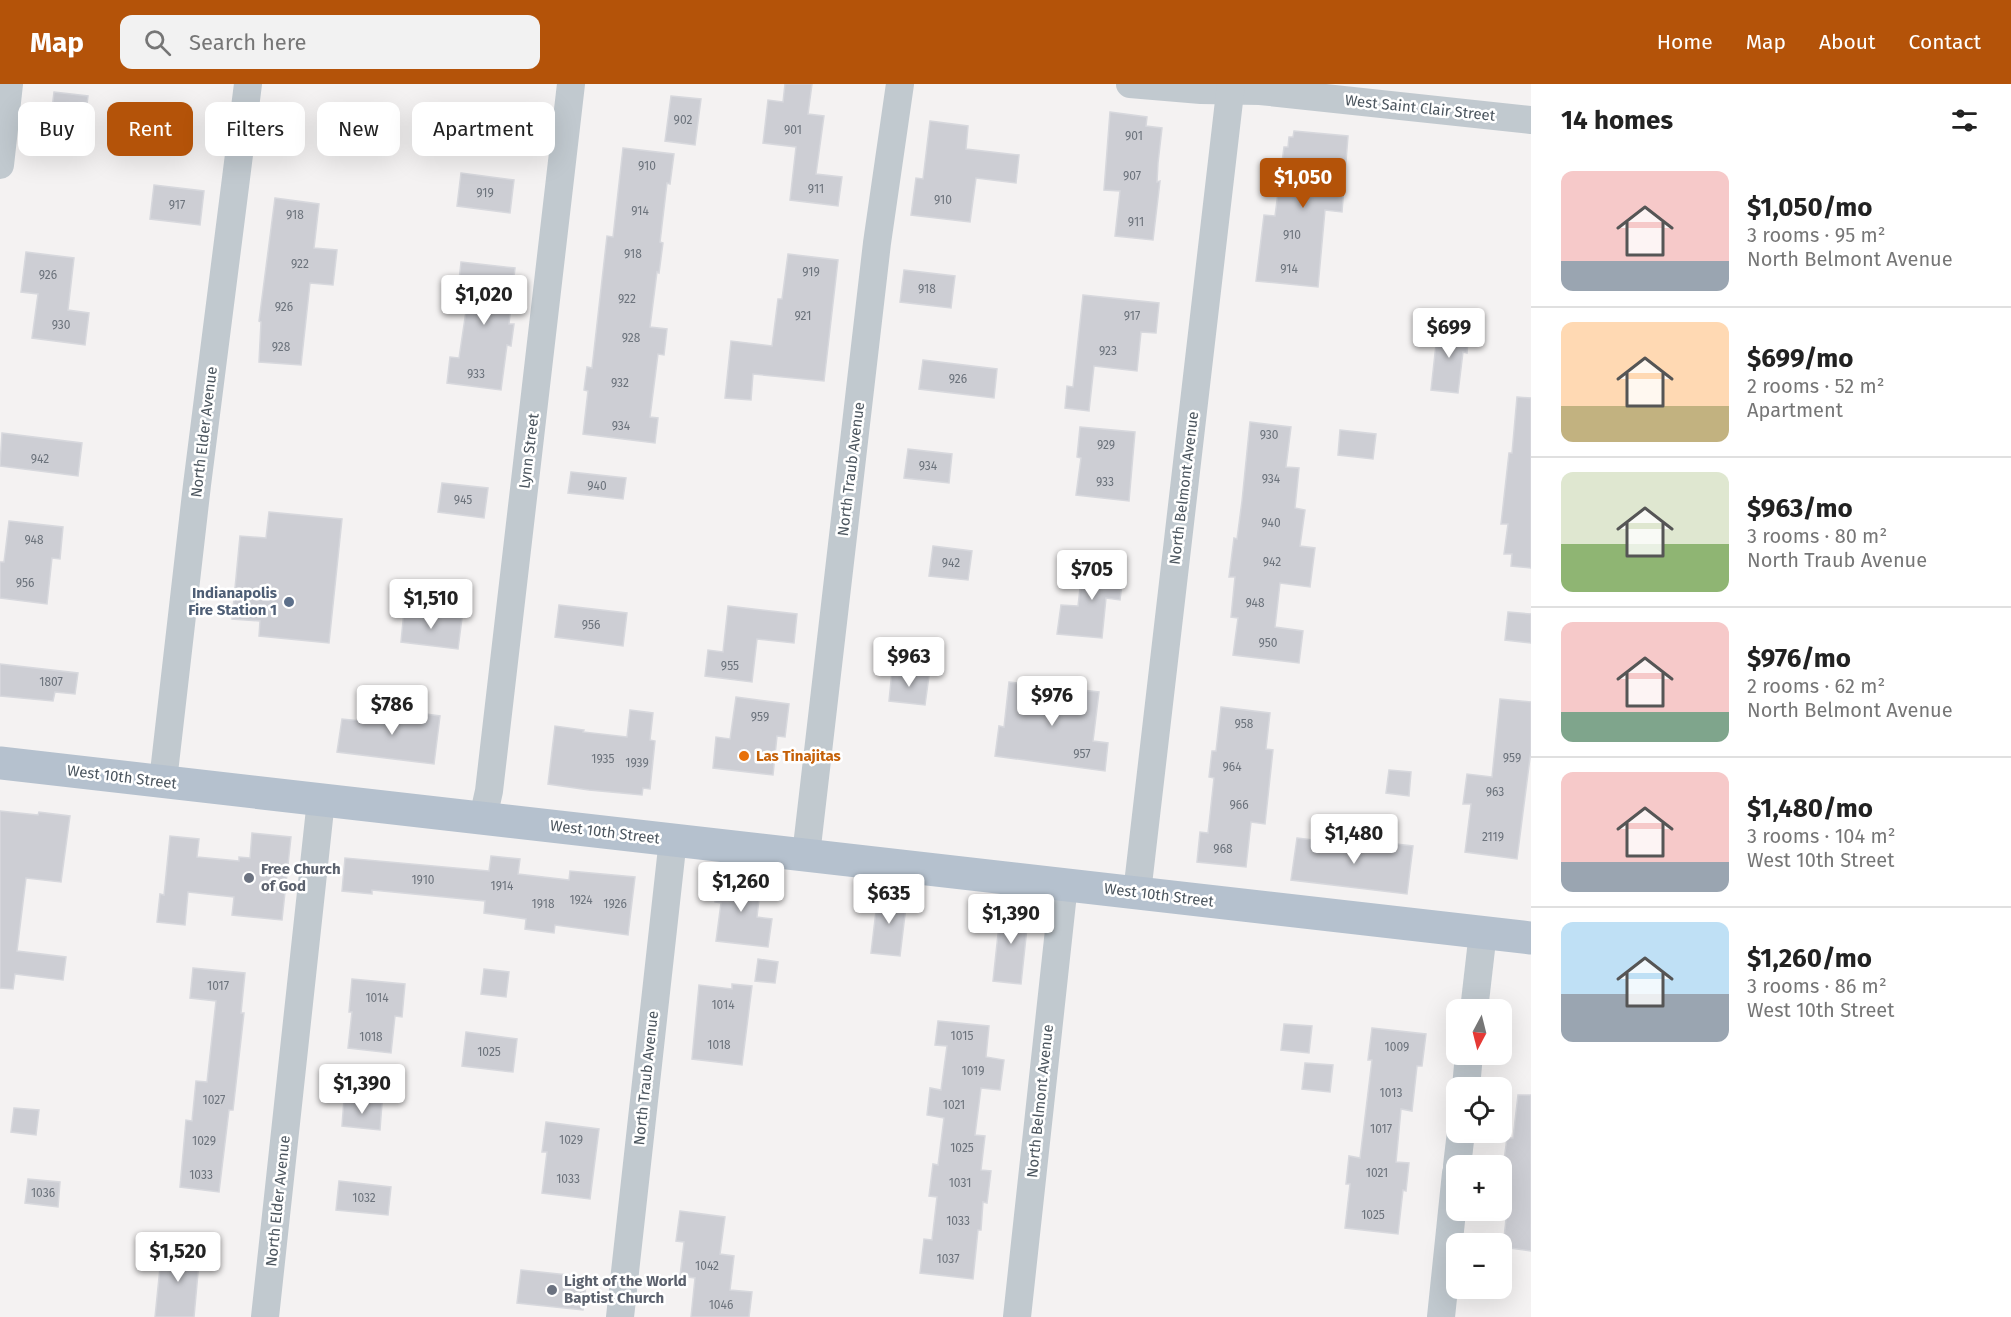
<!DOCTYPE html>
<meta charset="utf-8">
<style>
:root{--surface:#fff;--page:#f2f2f2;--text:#222;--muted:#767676;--line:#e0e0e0;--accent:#b45309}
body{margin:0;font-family:"Fira Sans",sans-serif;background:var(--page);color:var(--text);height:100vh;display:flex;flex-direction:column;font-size:22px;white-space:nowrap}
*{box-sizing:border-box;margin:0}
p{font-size:20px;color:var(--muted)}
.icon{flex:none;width:33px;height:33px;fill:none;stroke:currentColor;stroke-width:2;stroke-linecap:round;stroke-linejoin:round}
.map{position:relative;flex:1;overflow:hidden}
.panel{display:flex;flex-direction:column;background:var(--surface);width:480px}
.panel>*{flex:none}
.banner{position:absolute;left:18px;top:18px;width:570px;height:54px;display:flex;gap:12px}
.needle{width:39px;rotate:187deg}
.tools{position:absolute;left:1446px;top:915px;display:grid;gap:12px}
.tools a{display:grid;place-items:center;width:66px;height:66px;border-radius:12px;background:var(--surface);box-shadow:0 6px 24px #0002;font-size:30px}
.price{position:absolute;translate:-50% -51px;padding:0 14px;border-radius:6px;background:#fff;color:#222;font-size:20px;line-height:39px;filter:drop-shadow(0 2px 3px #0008)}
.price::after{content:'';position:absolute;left:50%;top:36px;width:18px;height:14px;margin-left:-9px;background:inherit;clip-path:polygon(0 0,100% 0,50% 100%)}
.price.on{background:var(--accent);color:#fff}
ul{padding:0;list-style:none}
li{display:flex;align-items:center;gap:18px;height:150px;padding:0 30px}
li+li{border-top:2px solid var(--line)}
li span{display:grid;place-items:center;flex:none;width:168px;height:120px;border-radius:12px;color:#555}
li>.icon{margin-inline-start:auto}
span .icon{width:72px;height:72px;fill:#fffc;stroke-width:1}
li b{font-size:26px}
h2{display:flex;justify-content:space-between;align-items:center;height:72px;padding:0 30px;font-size:26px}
.chip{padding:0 21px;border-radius:12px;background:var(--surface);box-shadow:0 6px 24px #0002;font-size:21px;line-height:54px}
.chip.on{background:var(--accent);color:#fff}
header{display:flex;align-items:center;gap:36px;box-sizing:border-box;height:84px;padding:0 30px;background:var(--accent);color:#fff}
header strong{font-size:28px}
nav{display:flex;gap:33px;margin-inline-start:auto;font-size:21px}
.search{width:420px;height:54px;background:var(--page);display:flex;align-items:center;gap:15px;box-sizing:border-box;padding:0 21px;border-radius:12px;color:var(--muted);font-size:22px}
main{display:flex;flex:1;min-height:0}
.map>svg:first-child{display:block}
</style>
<header>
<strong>Map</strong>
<div class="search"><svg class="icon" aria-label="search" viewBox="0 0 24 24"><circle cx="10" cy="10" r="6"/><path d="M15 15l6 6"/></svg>Search here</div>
<nav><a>Home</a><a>Map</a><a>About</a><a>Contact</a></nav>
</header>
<main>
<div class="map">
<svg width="1531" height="1233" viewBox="0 0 1531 1233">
<rect width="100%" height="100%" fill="#f4f2f2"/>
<g fill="#cdced4" stroke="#d7d8dd" stroke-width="1.5">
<path d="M785 0H812L808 30 824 32 816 90 842 93 838 122 790 116 796 63 763 59 768 16 783 18Z"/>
<path d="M54 8 88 12 81 70 47 66Z"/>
<path d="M671 12 701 15 695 61 665 57Z"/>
<path d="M1110 28 1147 33 1146 42 1162 44 1158 79 1157 98 1160 97 1153 156 1115 152 1120 107 1104 106Z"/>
<path d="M930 37 968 42 966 65 1019 71 1016 99 976 94 970 138 911 131 916 94 923 95Z"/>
<path d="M1294 47 1348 52 1342 128 1325 126 1318 203 1256 197 1264 131 1275 132 1284 63H1288L1289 53H1293Z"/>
<path d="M623 64 674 70 670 100 667 99 660 158 663 159 659 189 657 188 650 243 667 245 664 271 658 270 650 333 658 334 655 359 583 350 588 307 584 306 587 283 592 284 607 152 613 153Z"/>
<path d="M461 89 514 96 510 129 457 122Z"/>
<path d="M154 101 204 107 200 141 150 135Z"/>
<path d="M275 114 319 120 314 164 337 166 333 201 310 199 301 281 259 278 261 238 259 237Z"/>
<path d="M26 168 74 174 68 226 89 229 85 261 32 254 38 210 21 208Z"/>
<path d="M788 170 838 176 824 297 753 290 751 316 725 314 731 257 772 262 778 215H782Z"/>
<path d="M461 178 515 184 509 240H514L511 262 507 261 501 306 447 299 450 273 459 274 469 207 458 206Z"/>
<path d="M904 186 955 192 951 224 900 218Z"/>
<path d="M1083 211 1159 219 1156 249 1141 248 1137 287 1094 282 1089 327 1065 324 1067 302 1073 303Z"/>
<path d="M1438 242 1469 246 1467 269 1463 268 1458 309 1431 306Z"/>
<path d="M923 276 997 285 994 314 919 305Z"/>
<path d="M1517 313 1531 314V484L1511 482 1512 470H1504L1508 440H1501L1509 369H1512Z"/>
<path d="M1250 338 1291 343 1286 383 1299 384 1295 424 1305 426 1300 462 1315 464 1310 503 1280 499 1275 543 1303 547 1299 579 1233 571 1238 534 1231 533 1235 493H1229L1234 454 1237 455 1242 417Z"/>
<path d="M1080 343 1135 348 1129 417 1076 411 1081 374 1077 373Z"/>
<path d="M1340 346 1376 350 1373 375 1338 371Z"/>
<path d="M2 349 82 359 78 392 0 382Z"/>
<path d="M908 365 952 370 949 399 904 394Z"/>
<path d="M571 388 626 394 623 415 568 409Z"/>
<path d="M442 399 488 404 484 434 438 428Z"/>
<path d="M269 428 342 435 329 559 259 552 260 537 232 535 240 452 266 454Z"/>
<path d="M9 437 63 443 60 475 52 474 47 520 0 514V478H4Z"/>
<path d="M933 462 972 467 968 496 929 492Z"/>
<path d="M1083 478 1124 483 1120 516 1106 514 1102 554 1057 550 1061 521 1078 522Z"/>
<path d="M559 521 627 529 623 562 555 553Z"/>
<path d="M728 522 797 530 794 559 757 555 752 598 705 592 708 566 723 568Z"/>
<path d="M404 527 462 534 458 565 401 558Z"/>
<path d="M1508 528 1531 530V559L1505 556Z"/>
<path d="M0 580 78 589 75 610 55 608 53 617 0 612Z"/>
<path d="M892 587 929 592 925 621 889 617Z"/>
<path d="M1009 598 1099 608 1093 657 1108 659 1105 687 995 672 999 642 1004 643Z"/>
<path d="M736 613 789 620 785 653 777 652 773 691 713 684 716 653 730 655Z"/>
<path d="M1500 615 1531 618V666L1517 775 1465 768 1471 720H1463L1467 690 1492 693Z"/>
<path d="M374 623 440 632 434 680 337 668 342 635 372 638Z"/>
<path d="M1221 623 1270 629 1266 665 1273 666 1265 740 1251 738 1246 783 1197 778 1200 748 1208 749 1214 694 1209 693 1212 667H1216Z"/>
<path d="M630 626 653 629 650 656 655 657 650 705 643 704 642 711 589 706 548 700 555 642 584 646 583 648 627 653Z"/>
<path d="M1389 686 1411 688 1409 712 1386 709Z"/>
<path d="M0 727 38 731 39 728 70 732 61 798 26 794 17 867 66 873 63 896 15 890 13 905 0 904Z"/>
<path d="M252 749 291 753 282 836 232 831 234 813 188 808 185 841 157 838 160 810 164 811 170 752 199 755 197 773 239 777V773L250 774Z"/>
<path d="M1297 754 1378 764 1379 758 1413 762 1407 810 1291 796Z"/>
<path d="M491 772 520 775 518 790 569 796 570 787 635 793 628 851 555 841 554 849 525 845 526 835 484 829 485 817 372 806V810L342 807 345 774 489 787Z"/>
<path d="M718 792 761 797 757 833 772 835 768 863 716 857 721 819 715 818Z"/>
<path d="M878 810 907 814 900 872 871 869Z"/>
<path d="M1001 822 1029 825 1021 900 993 897Z"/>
<path d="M758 875 778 878 775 899 755 897Z"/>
<path d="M193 884 245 889 241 929H244L233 1026H229L219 1108 180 1103 186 1036 192 1037 196 997 207 998 216 917 190 914Z"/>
<path d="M484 885 509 888 506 913 481 910Z"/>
<path d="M352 895 405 900 402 933 395 932 391 969 348 964 352 928H349Z"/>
<path d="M732 900 752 902 742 981 692 975 699 901 732 905Z"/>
<path d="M938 937 989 942 986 973 1004 976 1000 1006 981 1004 975 1051 985 1052 981 1086 991 1087 987 1119 983 1118 981 1146H978L973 1195 920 1189 924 1155 932 1156 937 1113 929 1112 933 1080 938 1081 944 1034 927 1031 930 1004 941 1006 947 962 935 961Z"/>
<path d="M1284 940 1312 942 1309 969 1281 966Z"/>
<path d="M1372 944 1426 950 1422 982H1417L1412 1027 1401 1025 1396 1078 1409 1079 1406 1107 1403 1106 1398 1150 1345 1144 1350 1100H1346L1349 1072 1360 1074 1372 976H1368Z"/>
<path d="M466 948 517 955 513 988 462 982Z"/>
<path d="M1305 979 1333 981 1330 1008 1302 1005Z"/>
<path d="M1518 1011H1531V1167L1503 1163 1507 1126H1504L1509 1085 1503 1084 1507 1054H1513Z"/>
<path d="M344 1015 382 1019 380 1046 342 1042Z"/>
<path d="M14 1024 39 1026 36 1051 11 1048Z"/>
<path d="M546 1038 599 1045 590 1115 542 1109 547 1068H542Z"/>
<path d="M28 1095 60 1098 58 1123 25 1119Z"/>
<path d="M339 1097 391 1103 388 1131 336 1126Z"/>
<path d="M680 1127 725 1133 720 1170 734 1172 730 1206 752 1208 749 1233H691L695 1194 680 1192 684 1158 676 1157Z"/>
<path d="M162 1164 200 1167 194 1233H155Z"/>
<path d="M521 1186 587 1193 583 1226 517 1219Z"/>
</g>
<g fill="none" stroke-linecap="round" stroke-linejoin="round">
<g stroke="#c1c9cf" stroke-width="28">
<path d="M1130 0 1201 6 1260 7 1531 36"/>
<path d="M0 81 9 0"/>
<path d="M163 697 197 401 248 0"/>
<path d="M483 734 489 707 571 0"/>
<path d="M806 771 877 159 900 0"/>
<path d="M1137 809 1231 0"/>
<path d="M1474 926 1483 848"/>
<path d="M1466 1004 1469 970"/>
<path d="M1457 1082 1461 1048"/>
<path d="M265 1233 321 716"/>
<path d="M620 1233 673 755"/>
<path d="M1017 1233 1064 800"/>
<path d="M1441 1233 1456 1089"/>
</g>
<path stroke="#b5c1ce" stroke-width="33" d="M0 679 1531 854"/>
</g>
<circle fill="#5c6f8a" stroke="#fff" stroke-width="2" cx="289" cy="518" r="6"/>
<circle fill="#e8710a" stroke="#fff" stroke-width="2" cx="744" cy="672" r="6"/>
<g fill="#6b7280" stroke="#fff" stroke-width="2">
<circle cx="249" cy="794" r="6"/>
<circle cx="552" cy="1206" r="6"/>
</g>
<g text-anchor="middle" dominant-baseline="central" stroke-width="5" stroke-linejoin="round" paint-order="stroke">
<g font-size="12" fill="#6c737c">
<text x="683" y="36">902</text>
<text x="793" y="46">901</text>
<text x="1134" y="52">901</text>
<text x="647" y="82">910</text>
<text x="1132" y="92">907</text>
<text x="816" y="105">911</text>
<text x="485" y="109">919</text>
<text x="943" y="116">910</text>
<text x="177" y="121">917</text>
<text x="640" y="127">914</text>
<text x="295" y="131">918</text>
<text x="1136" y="138">911</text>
<text x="1292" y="151">910</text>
<text x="633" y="170">918</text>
<text x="300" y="180">922</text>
<text x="1289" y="185">914</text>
<text x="811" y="188">919</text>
<text x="48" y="191">926</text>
<text x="927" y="205">918</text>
<text x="627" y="215">922</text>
<text x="284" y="223">926</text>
<text x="803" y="232">921</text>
<text x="1132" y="232">917</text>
<text x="61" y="241">930</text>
<text x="631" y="254">928</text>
<text x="281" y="263">928</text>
<text x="1108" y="267">923</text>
<text x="476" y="290">933</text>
<text x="958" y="295">926</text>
<text x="620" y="299">932</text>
<text x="621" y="342">934</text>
<text x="1269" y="351">930</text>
<text x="1106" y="361">929</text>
<text x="40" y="375">942</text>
<text x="928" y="382">934</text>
<text x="1271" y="395">934</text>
<text x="1105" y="398">933</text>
<text x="597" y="402">940</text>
<text x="463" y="416">945</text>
<text x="1271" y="439">940</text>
<text x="34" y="456">948</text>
<text x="1272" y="478">942</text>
<text x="951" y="479">942</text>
<text x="25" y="499">956</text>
<text x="1255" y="519">948</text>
<text x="591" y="541">956</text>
<text x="1268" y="559">950</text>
<text x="730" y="582">955</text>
<text x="51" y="598">1807</text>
<text x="760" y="633">959</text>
<text x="1244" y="640">958</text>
<text x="1082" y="670">957</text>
<text x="1512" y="674">959</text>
<text x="603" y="675">1935</text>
<text x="637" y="679">1939</text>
<text x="1232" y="683">964</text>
<text x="1495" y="708">963</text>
<text x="1239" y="721">966</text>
<text x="1493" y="753">2119</text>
<text x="1223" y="765">968</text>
<text x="423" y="796">1910</text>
<text x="502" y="802">1914</text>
<text x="581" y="816">1924</text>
<text x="543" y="820">1918</text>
<text x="615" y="820">1926</text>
<text x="218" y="902">1017</text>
<text x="377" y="914">1014</text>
<text x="723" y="921">1014</text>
<text x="962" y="952">1015</text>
<text x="371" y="953">1018</text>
<text x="719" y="961">1018</text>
<text x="1397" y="963">1009</text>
<text x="489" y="968">1025</text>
<text x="973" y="987">1019</text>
<text x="1391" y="1009">1013</text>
<text x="214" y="1016">1027</text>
<text x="954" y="1021">1021</text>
<text x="1381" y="1045">1017</text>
<text x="571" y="1056">1029</text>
<text x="204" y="1057">1029</text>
<text x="962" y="1064">1025</text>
<text x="1377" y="1089">1021</text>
<text x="201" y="1091">1033</text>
<text x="568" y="1095">1033</text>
<text x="960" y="1099">1031</text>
<text x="43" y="1109">1036</text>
<text x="364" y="1114">1032</text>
<text x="1373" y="1131">1025</text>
<text x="958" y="1137">1033</text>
<text x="948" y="1175">1037</text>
<text x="707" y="1182">1042</text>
<text x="721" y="1221">1046</text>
</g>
<g font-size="15" fill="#4b555e" stroke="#fff">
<text transform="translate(1420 24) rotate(6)">West Saint Clair Street</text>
<text transform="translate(204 348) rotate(-83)">North Elder Avenue</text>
<text transform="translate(529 367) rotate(-83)">Lynn Street</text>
<text transform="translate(851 385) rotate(-83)">North Traub Avenue</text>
<text transform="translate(1184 404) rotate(-83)">North Belmont Avenue</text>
<text transform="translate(122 693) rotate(7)">West 10th Street</text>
<text transform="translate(605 748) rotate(7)">West 10th Street</text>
<text transform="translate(1159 811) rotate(7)">West 10th Street</text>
<text transform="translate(646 994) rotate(-84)">North Traub Avenue</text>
<text transform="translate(1040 1017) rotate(-84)">North Belmont Avenue</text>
<text transform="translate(278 1117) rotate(-84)">North Elder Avenue</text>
</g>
<g font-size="15" font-weight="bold" fill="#4e5e75" stroke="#fff" text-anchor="end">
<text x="277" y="509">Indianapolis<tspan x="277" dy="17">Fire Station 1</tspan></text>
</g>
<g font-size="15" font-weight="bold" fill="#c56008" stroke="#fff" text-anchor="start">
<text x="756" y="672">Las Tinajitas</text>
</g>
<g font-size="15" font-weight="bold" fill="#5b616d" stroke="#fff" text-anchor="start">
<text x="261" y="785">Free Church<tspan x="261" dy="17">of God</tspan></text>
<text x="564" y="1197">Light of the World<tspan x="564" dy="17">Baptist Church</tspan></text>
</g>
</g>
</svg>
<div class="tools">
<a><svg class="needle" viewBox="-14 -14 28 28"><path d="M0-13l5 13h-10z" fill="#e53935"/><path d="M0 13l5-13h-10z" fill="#767676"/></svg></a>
<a><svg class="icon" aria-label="locate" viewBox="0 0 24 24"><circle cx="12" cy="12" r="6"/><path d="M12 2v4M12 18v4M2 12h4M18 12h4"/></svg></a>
<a>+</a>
<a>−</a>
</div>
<b class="price on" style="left:1303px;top:125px">$1,050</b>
<b class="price" style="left:484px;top:242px">$1,020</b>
<b class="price" style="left:1449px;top:275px">$699</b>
<b class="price" style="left:1092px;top:517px">$705</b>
<b class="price" style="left:431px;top:546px">$1,510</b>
<b class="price" style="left:909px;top:604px">$963</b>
<b class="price" style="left:1052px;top:643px">$976</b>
<b class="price" style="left:392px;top:652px">$786</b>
<b class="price" style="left:1354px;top:781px">$1,480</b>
<b class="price" style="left:741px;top:829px">$1,260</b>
<b class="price" style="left:889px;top:841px">$635</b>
<b class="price" style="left:1011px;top:861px">$1,390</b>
<b class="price" style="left:362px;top:1031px">$1,390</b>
<b class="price" style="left:178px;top:1199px">$1,520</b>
<div class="banner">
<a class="chip">Buy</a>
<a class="chip on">Rent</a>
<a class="chip">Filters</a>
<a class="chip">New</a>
<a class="chip">Apartment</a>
</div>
</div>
<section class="panel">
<h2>14 homes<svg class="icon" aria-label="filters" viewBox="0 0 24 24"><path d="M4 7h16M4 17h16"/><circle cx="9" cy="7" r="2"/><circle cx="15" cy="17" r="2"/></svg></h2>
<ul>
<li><span style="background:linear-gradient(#f6c9c9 75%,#9aa5b1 0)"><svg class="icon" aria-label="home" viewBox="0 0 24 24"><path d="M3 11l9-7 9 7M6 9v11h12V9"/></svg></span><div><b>$1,050/mo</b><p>3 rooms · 95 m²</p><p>North Belmont Avenue</p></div></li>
<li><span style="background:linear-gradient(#ffd9b3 70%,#c2b280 0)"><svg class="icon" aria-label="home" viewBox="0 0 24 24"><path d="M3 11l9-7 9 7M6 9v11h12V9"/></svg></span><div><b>$699/mo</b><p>2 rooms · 52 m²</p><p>Apartment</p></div></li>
<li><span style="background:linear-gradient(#dfe7d0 60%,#8fb573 0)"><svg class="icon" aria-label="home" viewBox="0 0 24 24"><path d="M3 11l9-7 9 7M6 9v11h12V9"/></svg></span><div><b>$963/mo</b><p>3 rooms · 80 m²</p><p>North Traub Avenue</p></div></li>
<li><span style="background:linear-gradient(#f6c9c9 75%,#7fa58c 0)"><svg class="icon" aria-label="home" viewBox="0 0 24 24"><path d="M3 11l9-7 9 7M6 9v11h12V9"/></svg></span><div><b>$976/mo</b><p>2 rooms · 62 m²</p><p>North Belmont Avenue</p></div></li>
<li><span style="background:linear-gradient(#f6c9c9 75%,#9aa5b1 0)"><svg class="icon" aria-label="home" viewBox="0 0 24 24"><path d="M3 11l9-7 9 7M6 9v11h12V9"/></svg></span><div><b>$1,480/mo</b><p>3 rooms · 104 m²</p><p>West 10th Street</p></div></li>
<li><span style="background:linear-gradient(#bfe0f5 60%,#9aa5b1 0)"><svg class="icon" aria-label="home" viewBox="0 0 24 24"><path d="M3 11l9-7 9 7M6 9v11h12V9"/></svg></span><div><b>$1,260/mo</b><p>3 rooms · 86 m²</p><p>West 10th Street</p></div></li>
</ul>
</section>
</main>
